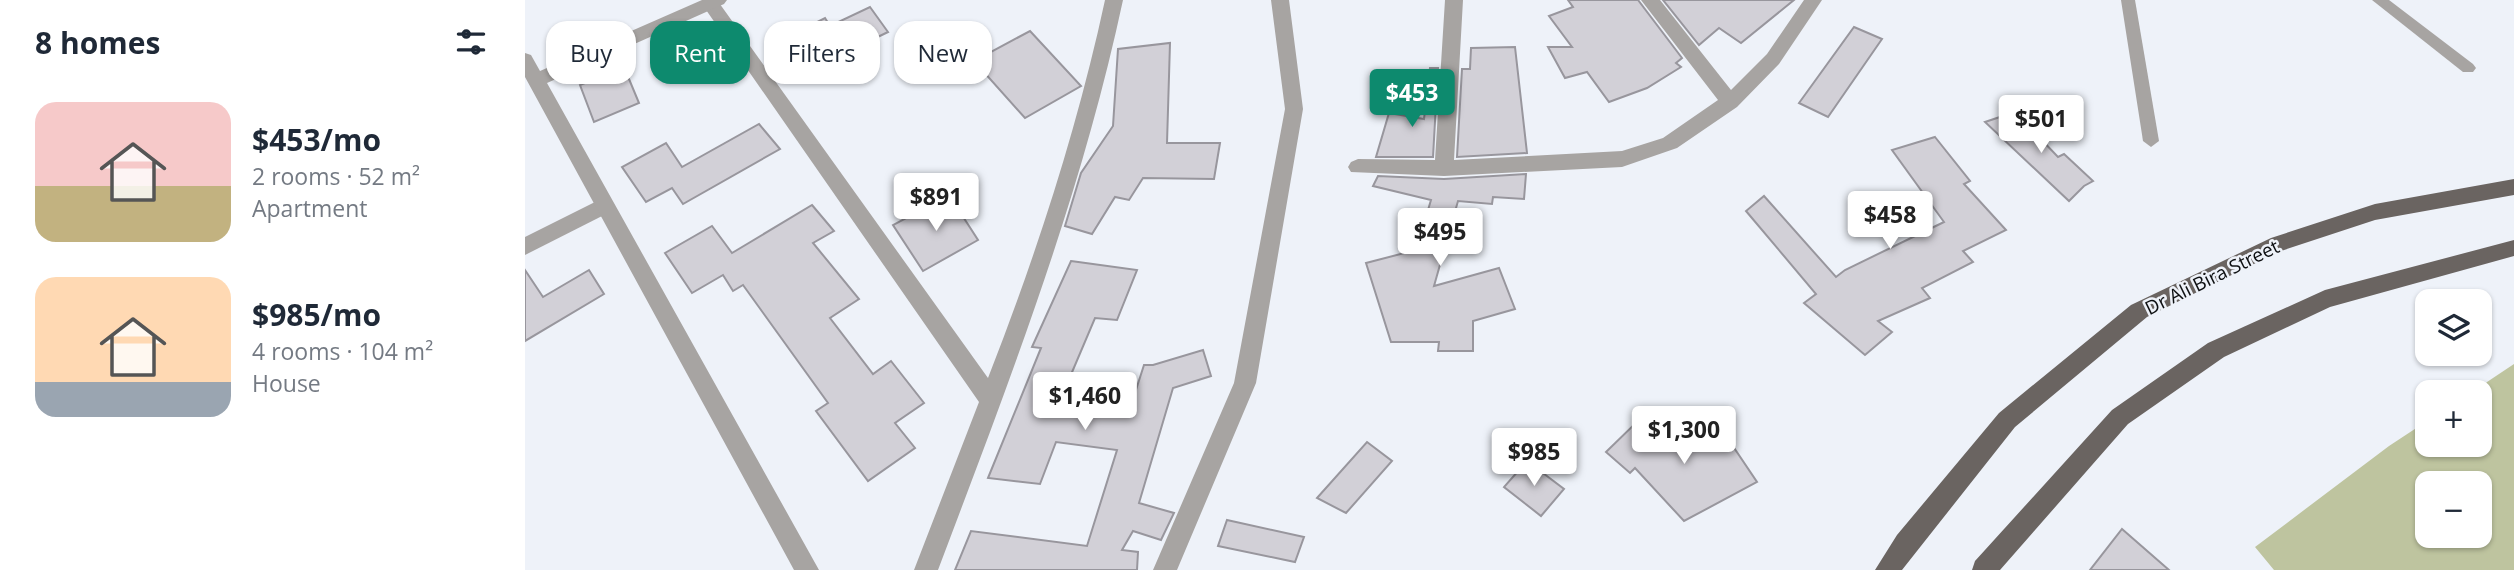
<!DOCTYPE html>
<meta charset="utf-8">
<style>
:root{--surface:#fff;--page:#f2f2f3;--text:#1f2937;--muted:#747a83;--accent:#0d8a6e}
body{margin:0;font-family:"Open Sans",sans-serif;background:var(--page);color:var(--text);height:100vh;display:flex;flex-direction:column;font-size:26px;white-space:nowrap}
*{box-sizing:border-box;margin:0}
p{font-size:23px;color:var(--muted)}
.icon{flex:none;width:38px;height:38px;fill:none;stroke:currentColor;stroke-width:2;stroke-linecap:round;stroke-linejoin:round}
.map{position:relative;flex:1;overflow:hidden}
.panel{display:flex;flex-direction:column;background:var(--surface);width:525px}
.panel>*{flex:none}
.hud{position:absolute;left:21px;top:21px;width:665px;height:63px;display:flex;gap:14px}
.tools{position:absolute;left:1890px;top:289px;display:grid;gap:14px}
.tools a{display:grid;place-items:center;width:77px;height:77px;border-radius:14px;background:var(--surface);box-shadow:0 2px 5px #0004;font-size:35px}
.price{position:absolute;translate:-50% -60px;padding:0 16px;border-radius:7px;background:#fff;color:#222;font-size:23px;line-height:46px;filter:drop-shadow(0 2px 4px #0008)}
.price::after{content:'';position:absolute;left:50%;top:42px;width:21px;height:16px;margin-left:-10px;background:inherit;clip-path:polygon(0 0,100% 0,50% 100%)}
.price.active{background:var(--accent);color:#fff}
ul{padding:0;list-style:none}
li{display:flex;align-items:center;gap:21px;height:175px;padding:0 35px}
li span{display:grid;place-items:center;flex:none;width:196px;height:140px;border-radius:21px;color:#555}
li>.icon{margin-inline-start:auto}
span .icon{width:84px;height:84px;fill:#fffc;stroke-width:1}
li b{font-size:30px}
h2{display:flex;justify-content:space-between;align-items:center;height:84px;padding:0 35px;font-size:30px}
.tag{padding:0 24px;border-radius:21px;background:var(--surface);box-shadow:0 2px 5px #0004;font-size:24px;line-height:63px}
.tag.active{background:var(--accent);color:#fff}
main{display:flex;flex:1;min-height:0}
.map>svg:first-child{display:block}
</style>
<main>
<section class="panel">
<h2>8 homes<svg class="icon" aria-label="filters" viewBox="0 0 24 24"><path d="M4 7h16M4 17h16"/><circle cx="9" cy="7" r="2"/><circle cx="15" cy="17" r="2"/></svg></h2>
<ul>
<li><span style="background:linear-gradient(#f6c9c9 60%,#c2b280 0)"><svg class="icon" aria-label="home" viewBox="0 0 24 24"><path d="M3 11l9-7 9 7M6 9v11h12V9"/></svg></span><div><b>$453/mo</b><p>2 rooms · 52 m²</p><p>Apartment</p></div></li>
<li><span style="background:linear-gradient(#ffd9b3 75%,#9aa5b1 0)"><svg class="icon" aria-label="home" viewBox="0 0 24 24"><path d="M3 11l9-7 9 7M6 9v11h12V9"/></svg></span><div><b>$985/mo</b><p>4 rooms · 104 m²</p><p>House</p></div></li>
</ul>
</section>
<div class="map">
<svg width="1989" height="570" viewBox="0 0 1989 570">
<rect width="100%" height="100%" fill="#eef2f9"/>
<path fill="#bec49f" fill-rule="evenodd" d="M1989 364V570H1749L1730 547 1864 446 1902 421V444H1955V392H1947ZM1902 483H1955V536H1902Z"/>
<g fill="#d2d0d7" stroke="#98969d" stroke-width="2">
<path d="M1043 0H1113L1157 58 1151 63 1156 67 1122 88 1084 102 1062 72 1040 78 1023 47H1047L1024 16 1048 7Z"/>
<path d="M1138 0H1269L1216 43 1194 28 1174 45Z"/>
<path d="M345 7 363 32 262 81 246 53 281 37 276 30 300 18 305 26Z"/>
<path d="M1329 27 1357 39 1303 117 1274 103Z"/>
<path d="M505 31 556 86 500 118 449 61Z"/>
<path d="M645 43 642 143H695L689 179 618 178 604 200 590 197 567 234 540 226 556 173 588 126 593 49Z"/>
<path d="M990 47 1002 153 932 157 937 69H945L946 48Z"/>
<path d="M99 67 114 103 69 122 55 85Z"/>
<path d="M905 68H913L908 157H851L864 113 899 119Z"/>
<path d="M1490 112 1533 157 1539 154 1568 181 1559 186 1544 201 1460 122Z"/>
<path d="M234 124 255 149 158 204 147 188 121 202 97 167 141 143 157 167Z"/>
<path d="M1410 137 1445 181 1439 184 1481 230 1438 251 1448 262 1397 288 1405 298 1353 321 1367 332 1340 355 1279 303 1291 294 1221 211 1239 196 1311 277 1320 270 1419 222 1367 150Z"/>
<path d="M1001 174 999 199 968 197 967 204 933 201 909 286 974 268 990 309 948 321V351H913L914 342H866L841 263 891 250 906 200 848 186 853 176 919 179Z"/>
<path d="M424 195 453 240 398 271 368 225Z"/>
<path d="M287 205 309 231 288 243 334 299 305 318 348 374 366 361 399 403 370 423 390 448 343 481 291 411 303 403 218 285 208 291 198 275 167 293 140 253 187 226 207 253Z"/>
<path d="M546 261 612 270 592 320 570 318 542 384 610 393 619 365H628L678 350 686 376 648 388 614 503 649 513 636 540 608 531 597 550 613 552 612 570H430L446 531 562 546 592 450 531 442 515 484 463 478 516 348 507 347Z"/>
<path d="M0 270 18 297 64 270 79 294 0 341Z"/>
<path d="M1120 414 1153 444 1193 424 1232 482 1159 521 1110 468 1105 473 1081 452Z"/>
<path d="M842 442 867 461 821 513 792 498Z"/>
<path d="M1002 461 1039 489 1016 516 979 487Z"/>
<path d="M702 520 779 537 770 562 693 546Z"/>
<path d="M1597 529 1644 570H1565Z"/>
</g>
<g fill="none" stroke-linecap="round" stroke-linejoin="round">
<g fill="#a7a4a2" fill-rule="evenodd">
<path d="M1596 0H1610L1634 141 1626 147 1618 141Z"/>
<path d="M1847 0H1864L1948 64 1951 68 1948 72H1938Z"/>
</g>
<g fill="#a7a4a2" fill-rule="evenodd">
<path d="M178 0H192L463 378C511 255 552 130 580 0H598C556 197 484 382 413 570H389L454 402 179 7Z"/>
<path d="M746 0H764L778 109 731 383 652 570H628L709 383 760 109Z"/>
<path d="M920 0H938L929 160 1097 151 1138 138 1193 100 1116 0H1135L1206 90 1242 54 1279 0H1297L1254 64 1212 107 1152 148 1097 167 919 176 826 172 823 167 826 162 833 159 910 160Z"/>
<path d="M78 198 85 200 88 206 85 212 0 255V237Z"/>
</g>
<path fill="#a7a4a2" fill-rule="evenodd" d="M177 0H202L199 4 22 83 294 570H269L0 77V53L6 55 15 71Z"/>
<g fill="#6a6461" fill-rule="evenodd">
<path d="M1989 179V195L1850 220 1753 252 1622 317 1490 427 1377 570H1350L1372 535 1474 413 1606 305 1746 238 1850 204Z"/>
<path d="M1989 240V256L1805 307 1699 357 1603 424 1475 570H1447L1450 561 1587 410 1683 343 1800 290Z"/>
</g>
</g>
<g text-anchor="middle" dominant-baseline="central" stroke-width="5" stroke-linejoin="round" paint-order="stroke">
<g font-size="19" fill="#0d0f11" stroke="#eef2f9">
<text transform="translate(1687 277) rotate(-26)">Dr Ali Bira Street</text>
</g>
</g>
</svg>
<div class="tools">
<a><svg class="icon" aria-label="layers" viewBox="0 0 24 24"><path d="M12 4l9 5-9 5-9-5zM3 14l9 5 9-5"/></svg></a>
<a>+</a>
<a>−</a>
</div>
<b class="price active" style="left:887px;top:129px">$453</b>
<b class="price" style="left:1516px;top:155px">$501</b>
<b class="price" style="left:411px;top:233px">$891</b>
<b class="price" style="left:1365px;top:251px">$458</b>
<b class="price" style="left:915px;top:268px">$495</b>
<b class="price" style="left:560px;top:432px">$1,460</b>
<b class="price" style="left:1159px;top:466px">$1,300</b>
<b class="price" style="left:1009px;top:488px">$985</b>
<div class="hud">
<a class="tag">Buy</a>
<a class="tag active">Rent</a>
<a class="tag">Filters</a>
<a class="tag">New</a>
</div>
</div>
</main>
